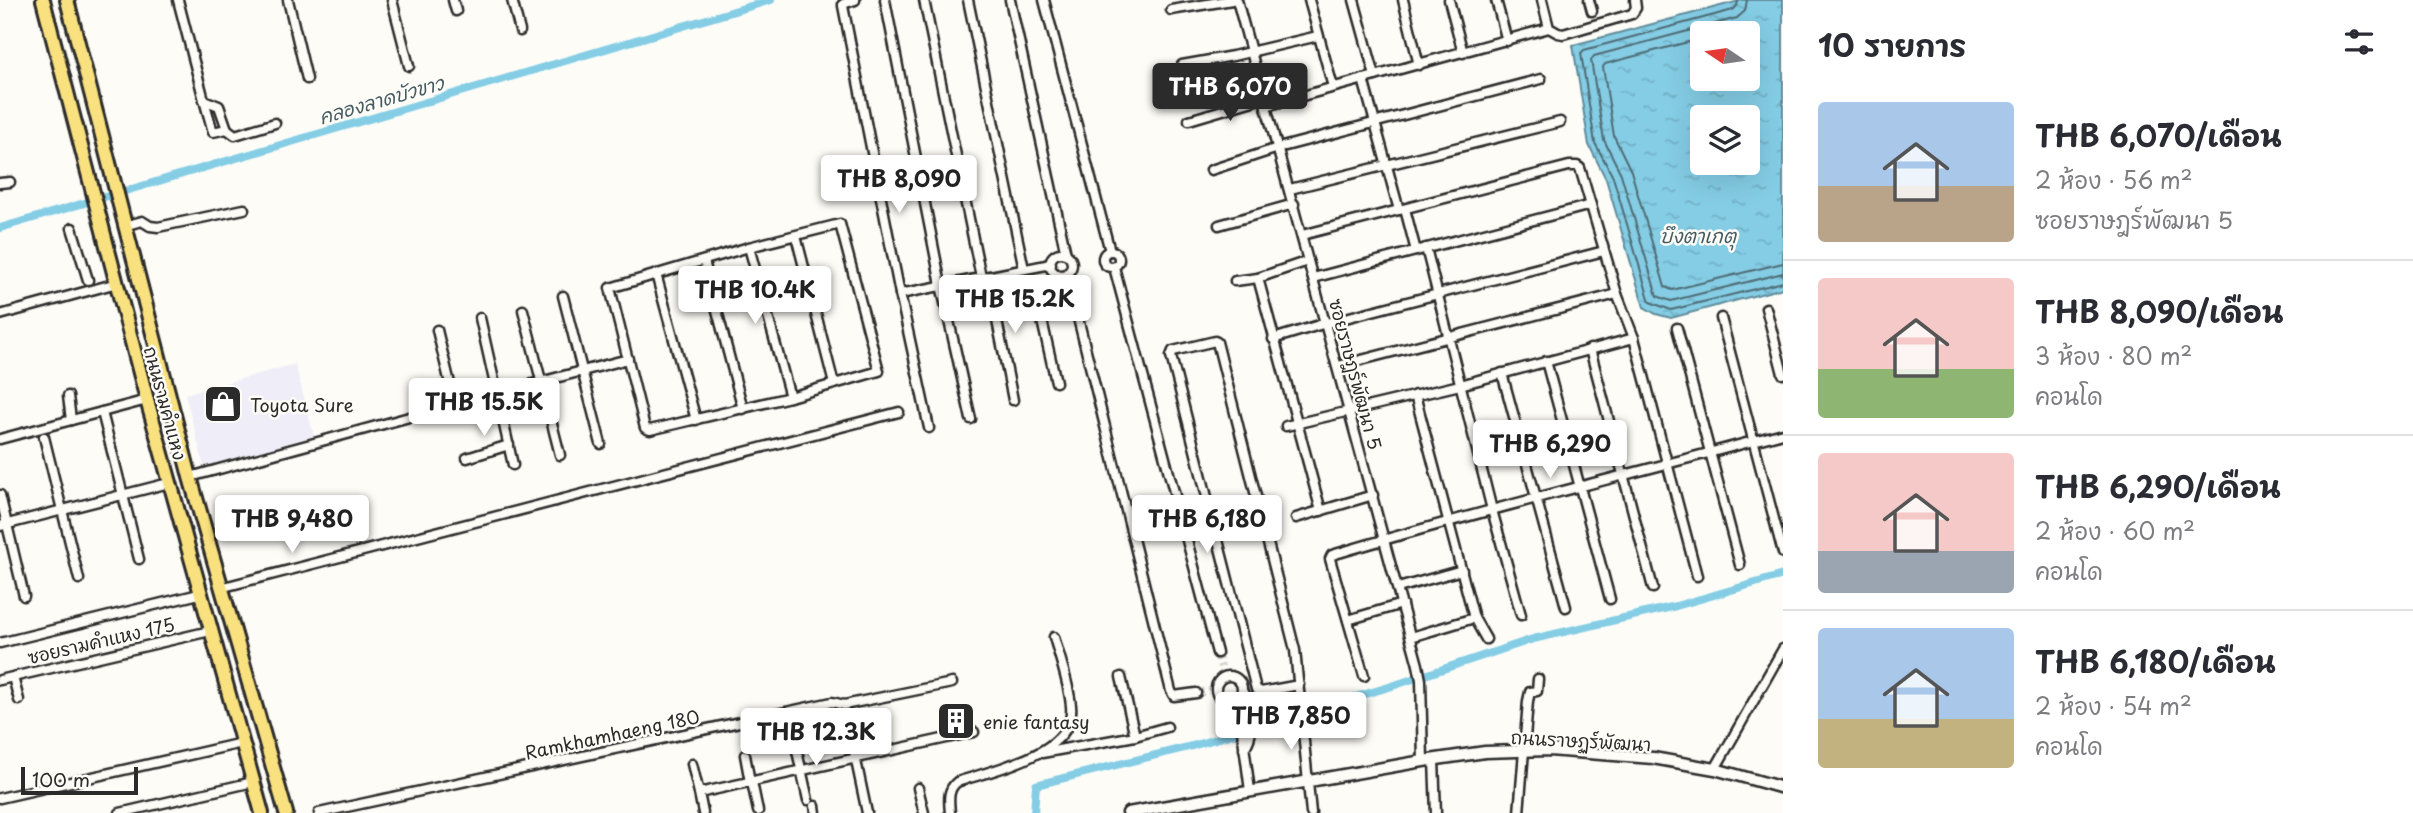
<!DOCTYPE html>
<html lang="th">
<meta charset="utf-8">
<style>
:root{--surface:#fff;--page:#f2f2f3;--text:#2b2b33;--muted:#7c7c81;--line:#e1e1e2;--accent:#2b2b2b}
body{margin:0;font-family:"Playpen Sans","Playpen Sans Thai",sans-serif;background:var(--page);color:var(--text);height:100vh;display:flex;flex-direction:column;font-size:26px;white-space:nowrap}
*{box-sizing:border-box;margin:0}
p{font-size:23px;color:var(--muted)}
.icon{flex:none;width:38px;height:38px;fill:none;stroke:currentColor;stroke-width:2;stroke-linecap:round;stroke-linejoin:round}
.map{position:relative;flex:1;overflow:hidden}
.side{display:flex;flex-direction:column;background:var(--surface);width:630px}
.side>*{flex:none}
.needle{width:46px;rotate:283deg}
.fabs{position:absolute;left:1690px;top:21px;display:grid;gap:14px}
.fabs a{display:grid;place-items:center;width:70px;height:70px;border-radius:7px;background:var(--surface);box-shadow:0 7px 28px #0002;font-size:35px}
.scale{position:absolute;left:21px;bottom:18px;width:117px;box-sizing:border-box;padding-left:7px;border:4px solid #2b2b2b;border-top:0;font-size:19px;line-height:24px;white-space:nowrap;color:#2b2b2b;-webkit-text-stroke:5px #fdfcf7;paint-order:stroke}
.price{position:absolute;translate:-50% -60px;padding:0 16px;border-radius:7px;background:#fff;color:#222;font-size:23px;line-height:46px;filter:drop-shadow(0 2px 4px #0008)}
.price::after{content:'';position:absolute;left:50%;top:42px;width:21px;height:16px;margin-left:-10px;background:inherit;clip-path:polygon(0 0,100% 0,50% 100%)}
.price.on{background:var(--accent);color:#fff}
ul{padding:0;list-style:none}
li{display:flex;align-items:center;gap:21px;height:175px;padding:0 35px}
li+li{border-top:2px solid var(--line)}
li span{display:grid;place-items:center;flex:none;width:196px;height:140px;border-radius:7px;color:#555}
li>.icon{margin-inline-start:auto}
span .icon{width:84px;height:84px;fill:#fffc;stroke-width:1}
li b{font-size:30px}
h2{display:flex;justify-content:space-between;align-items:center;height:84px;padding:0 35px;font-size:30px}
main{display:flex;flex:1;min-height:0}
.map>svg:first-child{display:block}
</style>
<main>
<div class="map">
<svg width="1783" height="813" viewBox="0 0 1783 813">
<defs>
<pattern id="water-ripples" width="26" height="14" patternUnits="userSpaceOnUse" patternTransform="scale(1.75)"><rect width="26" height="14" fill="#84cde5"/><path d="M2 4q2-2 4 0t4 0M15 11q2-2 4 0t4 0" fill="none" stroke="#72b0c5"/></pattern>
</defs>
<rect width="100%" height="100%" fill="#fdfcf7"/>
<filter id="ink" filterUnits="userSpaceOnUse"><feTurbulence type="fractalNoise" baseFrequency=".0143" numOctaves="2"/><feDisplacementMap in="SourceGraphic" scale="14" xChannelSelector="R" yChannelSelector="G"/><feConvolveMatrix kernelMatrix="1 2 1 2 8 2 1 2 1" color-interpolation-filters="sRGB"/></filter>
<g filter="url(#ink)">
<path fill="#efedf8" d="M295 364 314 436 204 466 185 394Z"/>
<path fill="url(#water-ripples)" stroke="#608c9b" stroke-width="2" fill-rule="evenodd" d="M1743 0H1783V288L1671 318 1656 314 1644 307 1606 179 1589 145 1573 45ZM1703 33H1748V79H1703ZM1703 117H1748V163H1703Z"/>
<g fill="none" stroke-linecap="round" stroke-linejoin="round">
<g stroke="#4f6c75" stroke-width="2">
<path d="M1738 0 1737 6 1733 10 1584 50 1581 53 1595 143 1613 177 1650 302 1671 310 1783 282"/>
<path d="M1747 0 1745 11 1737 18 1594 56 1591 60 1604 140 1621 174 1657 296 1671 301 1783 273"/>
<path d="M1703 38 1605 64 1603 67 1614 136 1631 171 1665 287 1672 290 1783 263"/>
</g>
<g stroke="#84cde5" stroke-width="8">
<path d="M0 228 771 0"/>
<path d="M1034 813 1036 785 1192 746 1389 687 1533 639 1676 606 1783 575"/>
</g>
<g stroke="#d3d2ce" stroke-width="8" stroke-dasharray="8 4" stroke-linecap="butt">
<path d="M1217 653 1221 667"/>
<path d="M1196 693 1209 691"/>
</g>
<defs>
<g id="minor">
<path d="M178 0 204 100 219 106 227 129 235 135 275 123"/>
<path d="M288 0 307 79"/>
<path d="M392 0 409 66"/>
<path d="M453 0 456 11"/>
<path d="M512 0 520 31"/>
<path d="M855 0 843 4V6L900 294 929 428"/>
<path d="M885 0 941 285 971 419"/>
<path d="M924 0 981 277"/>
<path d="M968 0 1024 269"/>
<path d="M1010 0 1066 254"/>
<path d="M1044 0 1110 251"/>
<path d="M1237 0 1418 665 1421 680 1423 761"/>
<path d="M1309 0 1333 87"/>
<path d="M1354 0 1375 76"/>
<path d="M1403 0 1419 65"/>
<path d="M1449 0 1463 53"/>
<path d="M1496 0 1507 41"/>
<path d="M1542 0 1549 28 1558 33 1563 34 1632 14 1636 8 1635 0"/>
<path d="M1589 0 1592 11"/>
<path d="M1171 10 1232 0"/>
<path d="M1182 65 1233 56 1318 36"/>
<path d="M1363 79 1399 210"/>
<path d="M204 100 213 132 227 129"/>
<path d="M1266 106 1549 28"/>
<path d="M1189 120 1263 98"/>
<path d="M1211 170 1278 148 1541 79"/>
<path d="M0 183 10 182"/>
<path d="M1290 189 1560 122"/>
<path d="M1405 209 1416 251"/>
<path d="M840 224 879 371 790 397 650 430 645 428 610 288 749 247Z"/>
<path d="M1219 225 1294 204"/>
<path d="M124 226 142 221 150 226 158 227 244 209"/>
<path d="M72 228 88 280"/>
<path d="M1302 235 1569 166H1577L1580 168 1617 294 1634 338 1697 576"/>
<path d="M796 236 834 384"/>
<path d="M749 247 790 397"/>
<path d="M1426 248 1492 510 1521 615"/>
<circle cx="1111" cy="259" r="8"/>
<circle cx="1061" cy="264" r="11"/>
<path d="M704 261 743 409"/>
<path d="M1114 267 1217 653"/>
<path d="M656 274 696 420"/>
<path d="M1067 274 1171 691 1174 696 1196 693"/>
<path d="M988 276 1013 400"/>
<path d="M1258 278 1321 511"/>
<path d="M1313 278 1591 205"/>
<path d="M1235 281 1258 278 1308 261"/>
<path d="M900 294 1051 264"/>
<path d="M563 296 601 444"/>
<path d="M1766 308 1783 374"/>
<path d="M995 309 1031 301 1038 303 1056 382"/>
<path d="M523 310 560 455"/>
<path d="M0 315 117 283"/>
<path d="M480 318 513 465"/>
<path d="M1721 318 1783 553"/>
<path d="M1677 328 1740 565"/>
<path d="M437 330 455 404"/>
<path d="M1273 339 1326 323 1604 251"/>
<path d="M1590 349 1653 588"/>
<path d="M1546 361 1610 599"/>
<path d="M1338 366 1617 294"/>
<path d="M1502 373 1566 607"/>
<path d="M1415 395 1474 618 1486 639"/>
<path d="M68 396 71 420"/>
<path d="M441 408 628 359"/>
<path d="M102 412 139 559"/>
<path d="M1286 426 1460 385 1634 338"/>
<path d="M44 437 79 579"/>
<path d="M0 439 147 400"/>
<path d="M467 458 509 445"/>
<path d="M190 477 424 413"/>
<path d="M0 495 24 596"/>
<path d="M1296 518 1373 495"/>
<path d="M0 526 169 483"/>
<path d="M220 588 899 412"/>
<path d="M1398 588 1462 570"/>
<path d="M1348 620 1402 604"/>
<path d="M1411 637 1474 618"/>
<path d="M0 643 199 594"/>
<circle cx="1229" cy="689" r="13"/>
<path d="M1364 676 1330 559 1332 555C1481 510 1633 474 1783 433"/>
<path d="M13 677 19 700"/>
<path d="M0 680 210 631"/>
<path d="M1299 685 1261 692 1256 689 1171 356 1173 351 1215 341 1217 342 1295 650 1311 813"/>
<path d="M1243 692C1250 709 1256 733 1244 749"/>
<path d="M1238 700 1250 791"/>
<path d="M850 732 867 813"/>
<path d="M1135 736 1167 727"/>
<path d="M795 742 808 800"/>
<path d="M1042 753 1135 736 1121 677"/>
<path d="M745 755 750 782"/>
<path d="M1434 760 1436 813"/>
<path d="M692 764 699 793 974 732"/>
<path d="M1715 769 1783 649"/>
<path d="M752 782 758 811"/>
<path d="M918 788 924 813"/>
<path d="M699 793 703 813"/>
<path d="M0 798 242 743"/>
<path d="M815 806 816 813"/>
<path d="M120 813 253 782"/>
<path d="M319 813 832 702 844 705 952 683"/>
<path d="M950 813C949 801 947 790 957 782 992 770 1076 754 1071 706 1069 683 1060 659 1054 637"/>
<path d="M1519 813 1528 701 1530 692 1537 691 1538 679"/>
</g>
<path id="tertiary" d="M1128 813 1423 761 1485 752 1549 750 1653 758 1715 769 1783 788"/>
<g id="primary">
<path d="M43 0 147 400 262 813"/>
<path d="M67 0 190 477 286 813"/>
</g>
</defs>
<use href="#minor" stroke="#2b2b2b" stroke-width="13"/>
<use href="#tertiary" stroke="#2b2b2b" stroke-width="15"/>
<use href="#primary" stroke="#2b2b2b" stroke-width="18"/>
<use href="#minor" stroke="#fdfcf7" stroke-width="8"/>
<use href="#tertiary" stroke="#fdfcf7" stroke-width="10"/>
<use href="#primary" stroke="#fae180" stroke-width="12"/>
</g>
</g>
<defs>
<symbol id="shop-square" viewBox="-11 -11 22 22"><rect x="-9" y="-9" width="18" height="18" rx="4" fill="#2b2b2b" stroke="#fdfcf7"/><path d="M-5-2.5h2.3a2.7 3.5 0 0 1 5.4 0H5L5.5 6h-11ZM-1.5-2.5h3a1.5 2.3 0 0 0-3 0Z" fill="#fff"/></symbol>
<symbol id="building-square" viewBox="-11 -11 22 22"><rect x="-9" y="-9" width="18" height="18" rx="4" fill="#2b2b2b" stroke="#fdfcf7"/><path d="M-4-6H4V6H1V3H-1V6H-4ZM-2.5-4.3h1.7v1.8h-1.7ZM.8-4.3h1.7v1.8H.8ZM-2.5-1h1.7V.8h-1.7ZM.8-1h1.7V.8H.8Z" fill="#fff"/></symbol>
</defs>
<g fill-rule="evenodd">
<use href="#shop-square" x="201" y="382" width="44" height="44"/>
<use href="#building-square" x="934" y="699" width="44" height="44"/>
</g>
<g text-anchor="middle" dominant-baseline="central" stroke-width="5" stroke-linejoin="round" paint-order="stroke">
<g font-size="18" fill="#2b2b2b" stroke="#fdfcf7">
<text transform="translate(1356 374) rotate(75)">ซอยราษฎร์พัฒนา 5</text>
<text transform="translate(166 403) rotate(75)">ถนนรามคำแหง</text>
<text transform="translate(101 640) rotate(-13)">ซอยรามคำแหง 175</text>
<text transform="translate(612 734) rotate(-12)">Ramkhamhaeng 180</text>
<text transform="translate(1581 740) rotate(3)">ถนนราษฏร์พัฒนา</text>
</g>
<g font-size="18" fill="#2b2b2b" stroke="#fdfcf7" text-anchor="start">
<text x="250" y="404">Toyota Sure</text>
<text x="983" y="721">enie fantasy</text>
</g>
<g font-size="19" font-style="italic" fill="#465c63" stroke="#fdfcf7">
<text transform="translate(381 99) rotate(-16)">คลองลาดบัวขาว</text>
<text x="1698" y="235">บึงตาเกตุ</text>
</g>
</g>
</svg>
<div class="fabs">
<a><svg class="needle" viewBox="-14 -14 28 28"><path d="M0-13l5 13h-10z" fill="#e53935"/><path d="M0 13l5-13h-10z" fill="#7c7c81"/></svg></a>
<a><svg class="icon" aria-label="layers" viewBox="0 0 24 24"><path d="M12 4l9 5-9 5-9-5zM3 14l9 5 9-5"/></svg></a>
</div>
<div class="scale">100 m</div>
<b class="price on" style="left:1230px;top:123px">THB 6,070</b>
<b class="price" style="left:899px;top:215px">THB 8,090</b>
<b class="price" style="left:755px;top:326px">THB 10.4K</b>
<b class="price" style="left:1015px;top:335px">THB 15.2K</b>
<b class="price" style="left:484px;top:438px">THB 15.5K</b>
<b class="price" style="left:1550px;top:480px">THB 6,290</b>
<b class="price" style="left:292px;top:555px">THB 9,480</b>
<b class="price" style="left:1207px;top:555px">THB 6,180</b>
<b class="price" style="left:1291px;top:752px">THB 7,850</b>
<b class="price" style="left:816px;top:768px">THB 12.3K</b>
</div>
<section class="side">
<h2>10 รายการ<svg class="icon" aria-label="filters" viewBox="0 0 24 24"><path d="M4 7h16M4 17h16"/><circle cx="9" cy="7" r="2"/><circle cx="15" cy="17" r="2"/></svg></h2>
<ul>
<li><span style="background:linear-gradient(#a9c7e8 60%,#b9a48a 0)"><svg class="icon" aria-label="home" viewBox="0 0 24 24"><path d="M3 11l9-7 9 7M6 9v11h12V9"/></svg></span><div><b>THB 6,070/เดือน</b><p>2 ห้อง · 56 m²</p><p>ซอยราษฎร์พัฒนา 5</p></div></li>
<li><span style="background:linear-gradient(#f6c9c9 65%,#8fb573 0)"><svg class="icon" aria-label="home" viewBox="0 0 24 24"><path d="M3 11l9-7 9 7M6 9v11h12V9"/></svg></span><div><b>THB 8,090/เดือน</b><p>3 ห้อง · 80 m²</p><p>คอนโด</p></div></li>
<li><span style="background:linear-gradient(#f6c9c9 70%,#9aa5b1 0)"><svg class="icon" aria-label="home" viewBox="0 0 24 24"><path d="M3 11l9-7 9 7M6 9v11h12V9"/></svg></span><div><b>THB 6,290/เดือน</b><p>2 ห้อง · 60 m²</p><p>คอนโด</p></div></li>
<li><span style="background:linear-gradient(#a9c7e8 65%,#c2b280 0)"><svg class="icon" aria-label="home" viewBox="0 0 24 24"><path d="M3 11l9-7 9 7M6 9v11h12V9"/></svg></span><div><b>THB 6,180/เดือน</b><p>2 ห้อง · 54 m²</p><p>คอนโด</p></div></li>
</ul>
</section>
</main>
